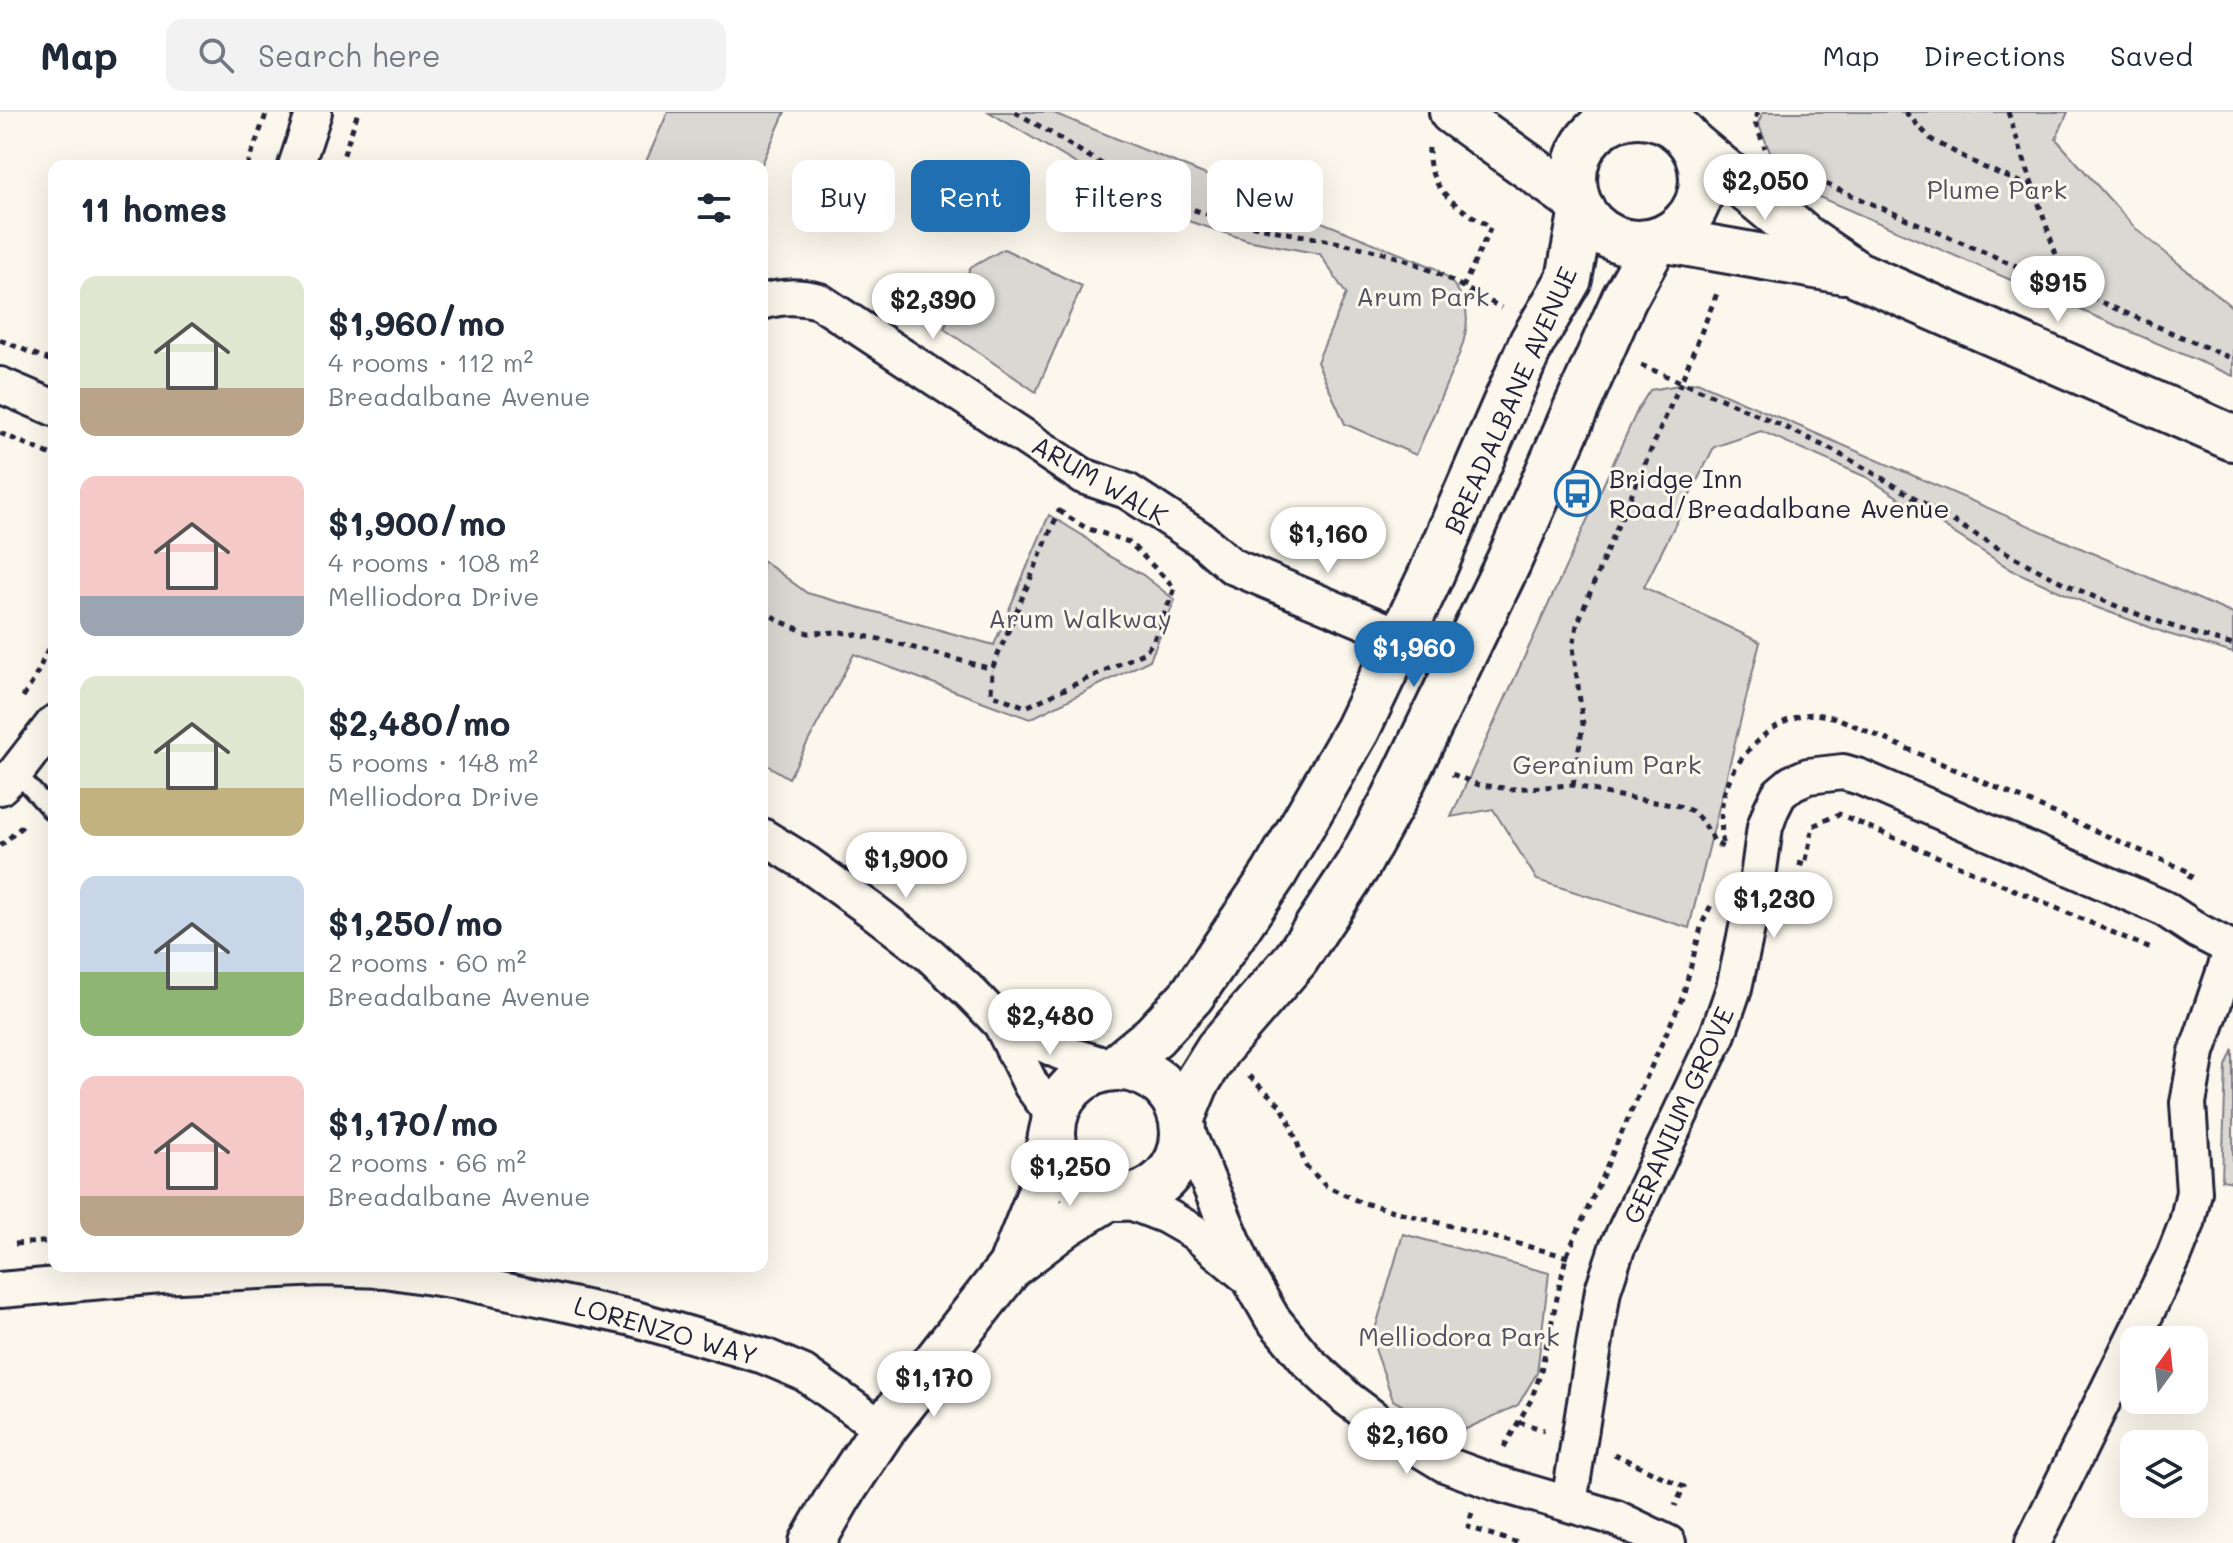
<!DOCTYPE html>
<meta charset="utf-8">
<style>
:root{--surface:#fff;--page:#f2f2f3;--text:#1f2937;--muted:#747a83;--line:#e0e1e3;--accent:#1f6fb2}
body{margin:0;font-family:Mali,sans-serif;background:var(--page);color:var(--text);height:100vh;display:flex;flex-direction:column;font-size:30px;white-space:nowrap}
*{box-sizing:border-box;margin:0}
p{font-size:26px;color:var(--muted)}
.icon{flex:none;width:44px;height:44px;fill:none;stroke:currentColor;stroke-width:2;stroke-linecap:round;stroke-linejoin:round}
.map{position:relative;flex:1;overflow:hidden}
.side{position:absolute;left:48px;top:48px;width:720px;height:1112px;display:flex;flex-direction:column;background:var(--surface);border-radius:16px;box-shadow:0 8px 32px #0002}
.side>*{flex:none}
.top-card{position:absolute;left:792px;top:48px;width:760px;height:72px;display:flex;gap:16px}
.needle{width:52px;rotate:15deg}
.fabs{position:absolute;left:2120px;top:1214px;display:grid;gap:16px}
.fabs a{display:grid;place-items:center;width:88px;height:88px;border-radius:16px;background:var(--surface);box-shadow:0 8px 32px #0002;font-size:40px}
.price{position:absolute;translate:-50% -68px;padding:0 18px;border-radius:28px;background:#fff;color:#222;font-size:26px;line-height:52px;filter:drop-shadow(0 2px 4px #0008)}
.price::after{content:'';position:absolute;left:50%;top:48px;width:24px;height:18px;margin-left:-12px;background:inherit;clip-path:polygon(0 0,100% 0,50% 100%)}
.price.active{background:var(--accent);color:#fff}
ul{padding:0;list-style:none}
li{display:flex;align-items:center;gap:24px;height:200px;padding:0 32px}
li span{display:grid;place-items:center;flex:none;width:224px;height:160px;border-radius:16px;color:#555}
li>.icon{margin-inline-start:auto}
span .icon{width:96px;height:96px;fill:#fffc;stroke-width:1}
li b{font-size:34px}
h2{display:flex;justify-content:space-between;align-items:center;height:96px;padding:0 32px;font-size:34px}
.pill{padding:0 28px;border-radius:16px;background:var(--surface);box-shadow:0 8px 32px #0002;font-size:28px;line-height:72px}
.pill.active{background:var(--accent);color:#fff}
header{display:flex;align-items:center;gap:48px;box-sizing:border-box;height:112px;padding:0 40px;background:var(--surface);border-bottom:2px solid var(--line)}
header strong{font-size:38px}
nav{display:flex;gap:44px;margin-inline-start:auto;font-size:28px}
.search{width:560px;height:72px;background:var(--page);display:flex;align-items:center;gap:20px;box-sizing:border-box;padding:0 28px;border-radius:16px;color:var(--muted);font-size:30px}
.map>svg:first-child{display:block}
</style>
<header>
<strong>Map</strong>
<div class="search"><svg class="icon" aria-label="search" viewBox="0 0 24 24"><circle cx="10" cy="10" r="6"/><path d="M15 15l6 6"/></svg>Search here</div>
<nav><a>Map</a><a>Directions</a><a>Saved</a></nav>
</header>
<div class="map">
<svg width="2233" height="1431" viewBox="0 0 2233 1431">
<rect width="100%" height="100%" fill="#fbf7ec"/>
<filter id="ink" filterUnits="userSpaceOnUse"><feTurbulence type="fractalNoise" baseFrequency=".0125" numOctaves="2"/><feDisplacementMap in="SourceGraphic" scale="16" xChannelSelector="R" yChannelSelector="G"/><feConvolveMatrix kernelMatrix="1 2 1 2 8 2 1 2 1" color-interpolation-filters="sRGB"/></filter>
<g filter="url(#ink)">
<g fill="#dbd8d3" stroke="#7e7d87" stroke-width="2">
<path d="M668 0H785L761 54H644Z"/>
<path d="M989 0H1051L1435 156C1485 191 1466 228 1446 273 1436 297 1426 320 1416 343L1345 312 1317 250 1346 182 1320 142 1247 128 1182 107 1122 79Z"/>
<path d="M1763 0H2068L2056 27 2135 116 2233 196V264L1782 69 1758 11Z"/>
<path d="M1004 137 1082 174 1036 280 944 217 970 156Z"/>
<path d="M1697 270 2233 502V541L2168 522 2090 493 2012 458 1866 365 1761 319 1714 335 1644 475 1760 530 1689 816 1537 768 1493 697 1451 705 1638 297 1650 278Z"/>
<path d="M1049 403 1082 423 1105 442 1143 463 1175 488 1150 548 1030 607 854 542 789 666 762 650V448L807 481 994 533Z"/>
<path d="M2233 937V1070L2222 1068 2226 954Z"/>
<path d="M1403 1122 1549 1161 1537 1261 1518 1293 1453 1323 1393 1288 1372 1228Z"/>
</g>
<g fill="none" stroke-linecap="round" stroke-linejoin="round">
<defs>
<path id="lane" d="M16 660 54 702"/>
<g id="street">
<path d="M296 54 314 0"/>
<path d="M762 190C782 184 798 184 819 189L1083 364 1127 379 1202 428 1232 454 1402 525"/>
<path d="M0 273 54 296"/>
<path d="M0 675 16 660 54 611"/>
<path d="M762 724 806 751 874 800 930 843 971 881 1001 912 1031 973 1054 1004"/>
<path d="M1001 912 1060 940 1113 956"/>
<path d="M1183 1010 1248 1164 1272 1206 1308 1250 1348 1287 1393 1321 1444 1352 1496 1371 1616 1406 1668 1431"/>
<path d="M1120 1086 1166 1104 1194 1120 1244 1162"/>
<path d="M0 1178 161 1164 321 1156 385 1158 464 1170 632 1206 764 1244 804 1261 883 1317"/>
<path d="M1569 1391 1603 1178 1617 1136 1718 922 1734 876 1758 765 1765 715 1771 698 1779 682 1792 671 1808 664 1843 660 1860 665 2163 796 2198 819 2233 837"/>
<path d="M2033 1431 2174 1144 2187 1111 2194 1080 2188 991 2197 940 2232 837"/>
</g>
<g id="secondary">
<path d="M1452 0 1578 90"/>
<circle cx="1638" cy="67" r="64"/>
<path d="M1692 32 1810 130 1857 162 2233 326"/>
<path d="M1661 127 1843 159"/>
<path d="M1116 955 1154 924 1192 883 1274 762 1357 618 1431 463 1532 230 1569 167 1582 97"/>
<circle cx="1118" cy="1021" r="65"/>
<path d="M1182 1006 1196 972 1218 937 1296 847 1358 753 1394 687 1509 449 1624 187 1656 129"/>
<path d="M1011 1154 1040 1081 1052 1019"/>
<path d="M812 1431 839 1384 883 1317 1011 1154 1066 1112 1108 1086"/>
</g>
</defs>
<use href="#lane" stroke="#22223b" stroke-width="22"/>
<use href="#street" stroke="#22223b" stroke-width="40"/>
<use href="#secondary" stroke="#22223b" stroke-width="50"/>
<g stroke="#22223b" stroke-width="5" stroke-dasharray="6 6" stroke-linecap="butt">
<path d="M1015 0C1078 35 1138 81 1207 102 1271 122 1339 126 1403 147 1424 154 1443 164 1463 175"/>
<path d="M1758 0 1754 8 1765 36"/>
<path d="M1905 0 1932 28 1983 55 2032 75"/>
<path d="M2008 0 2067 175"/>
<path d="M1429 36C1426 77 1459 97 1491 115L1463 175 1502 196"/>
<path d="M247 54 267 0"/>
<path d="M340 54 358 0"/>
<path d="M1793 58 2233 247"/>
<path d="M0 228 54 250"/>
<path d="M1641 253 1681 270 1718 179"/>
<path d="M0 321 54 344"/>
<path d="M1059 399 1086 416 1129 430 1175 476 1153 530 1145 540 1026 595 991 582 992 557Z"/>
<path d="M762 498 782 510 808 521 841 520 885 528 992 557"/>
<path d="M23 585 34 568 54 524"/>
<path d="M1452 662 1479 673 1511 677 1573 673 1613 683 1679 694 1692 699 1703 710 1716 732 1726 736"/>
<path d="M1573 673 1583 612 1573 535 1577 513 1608 436 1681 270C1745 297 1808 323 1868 358 1941 400 2012 449 2090 483 2136 503 2184 519 2233 533"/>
<path d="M1722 731C1722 716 1720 701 1723 687 1731 650 1764 614 1800 604 1813 600 1825 604 1837 606L2192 761 2188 768"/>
<path d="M0 734 26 711"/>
<path d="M1798 751 1805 753 1813 714 1839 702 2151 837"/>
<path d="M1249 964 1281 994 1289 1009 1306 1054 1326 1074 1360 1090 1568 1145"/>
<path d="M15 1132 54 1129"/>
<path d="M1519 1310 1544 1318"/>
<path d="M1504 1335 1531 1288 1540 1263 1566 1145 1683 884 1702 812 1712 791"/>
<path d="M1614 1342 1684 1375 1675 1394"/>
<path d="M1472 1401 1468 1415 1518 1431"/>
</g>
<use href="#lane" stroke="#fbf7ec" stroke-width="16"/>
<use href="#street" stroke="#fbf7ec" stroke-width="34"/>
<use href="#secondary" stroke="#fbf7ec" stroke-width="44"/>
</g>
</g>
<defs>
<symbol id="bus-ring" viewBox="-11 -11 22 22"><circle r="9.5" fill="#fbf7ec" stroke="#1f6fb2" stroke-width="1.5"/><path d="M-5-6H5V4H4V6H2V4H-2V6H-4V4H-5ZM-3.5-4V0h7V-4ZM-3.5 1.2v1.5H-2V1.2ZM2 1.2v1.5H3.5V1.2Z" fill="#1f6fb2"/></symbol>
</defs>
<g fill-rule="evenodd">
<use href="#bus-ring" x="1552" y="356" width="51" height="51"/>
</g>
<g text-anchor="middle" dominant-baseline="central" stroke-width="6" stroke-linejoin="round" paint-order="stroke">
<g font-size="26" fill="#505061" stroke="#fbf7ec">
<text x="1997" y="77">Plume Park</text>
<text x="1423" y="184">Arum Park</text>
<text x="1080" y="506">Arum Walkway</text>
<text x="1607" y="652">Geranium Park</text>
<text x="1459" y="1224">Melliodora Park</text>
</g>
<g font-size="26" fill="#22223b" stroke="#fbf7ec">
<text transform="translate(1510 288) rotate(-66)">BREADALBANE AVENUE</text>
<text transform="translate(1100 368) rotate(30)">ARUM WALK</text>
<text transform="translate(1678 1003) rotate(-66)">GERANIUM GROVE</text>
<text transform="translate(666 1218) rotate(16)">LORENZO WAY</text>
</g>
<g font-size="26" fill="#22223b" stroke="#fbf7ec" text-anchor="start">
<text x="1609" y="366">Bridge Inn<tspan x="1609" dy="30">Road/Breadalbane Avenue</tspan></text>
</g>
</g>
</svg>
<div class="fabs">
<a><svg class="needle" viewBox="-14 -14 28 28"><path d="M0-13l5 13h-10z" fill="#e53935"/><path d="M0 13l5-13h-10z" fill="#747a83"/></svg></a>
<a><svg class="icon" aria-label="layers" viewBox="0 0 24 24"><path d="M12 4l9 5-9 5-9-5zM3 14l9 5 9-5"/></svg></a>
</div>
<b class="price" style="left:1765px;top:110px">$2,050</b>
<b class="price" style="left:2058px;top:212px">$915</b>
<b class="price" style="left:933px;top:229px">$2,390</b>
<b class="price" style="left:1328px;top:463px">$1,160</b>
<b class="price active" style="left:1414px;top:577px">$1,960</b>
<b class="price" style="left:906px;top:788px">$1,900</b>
<b class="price" style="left:1774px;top:828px">$1,230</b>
<b class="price" style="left:1050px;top:945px">$2,480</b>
<b class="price" style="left:1070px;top:1096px">$1,250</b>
<b class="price" style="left:934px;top:1307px">$1,170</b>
<b class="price" style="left:1407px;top:1364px">$2,160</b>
<div class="top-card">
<a class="pill">Buy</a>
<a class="pill active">Rent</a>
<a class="pill">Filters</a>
<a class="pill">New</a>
</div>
<section class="side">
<h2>11 homes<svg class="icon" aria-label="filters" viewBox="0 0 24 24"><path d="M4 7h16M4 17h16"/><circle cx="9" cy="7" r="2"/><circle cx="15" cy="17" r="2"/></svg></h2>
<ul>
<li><span style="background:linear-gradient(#dfe7d0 70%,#b9a48a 0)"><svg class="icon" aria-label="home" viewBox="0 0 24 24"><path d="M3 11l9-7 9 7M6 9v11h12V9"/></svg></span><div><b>$1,960/mo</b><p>4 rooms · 112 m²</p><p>Breadalbane Avenue</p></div></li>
<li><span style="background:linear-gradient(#f6c9c9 75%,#9aa5b1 0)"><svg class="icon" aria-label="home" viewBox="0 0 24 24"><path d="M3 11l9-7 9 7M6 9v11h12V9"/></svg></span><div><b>$1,900/mo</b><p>4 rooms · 108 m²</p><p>Melliodora Drive</p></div></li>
<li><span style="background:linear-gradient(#dfe7d0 70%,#c2b280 0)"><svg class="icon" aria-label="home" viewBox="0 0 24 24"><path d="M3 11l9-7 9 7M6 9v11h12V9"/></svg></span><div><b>$2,480/mo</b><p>5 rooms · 148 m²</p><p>Melliodora Drive</p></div></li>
<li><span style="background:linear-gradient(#c9d6e8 60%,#8fb573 0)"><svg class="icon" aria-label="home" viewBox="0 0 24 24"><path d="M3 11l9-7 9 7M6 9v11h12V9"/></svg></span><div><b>$1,250/mo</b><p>2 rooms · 60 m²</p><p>Breadalbane Avenue</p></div></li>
<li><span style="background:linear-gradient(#f6c9c9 75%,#b9a48a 0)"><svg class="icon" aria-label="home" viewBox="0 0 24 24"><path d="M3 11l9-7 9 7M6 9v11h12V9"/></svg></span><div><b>$1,170/mo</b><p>2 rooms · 66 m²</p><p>Breadalbane Avenue</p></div></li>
</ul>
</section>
</div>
